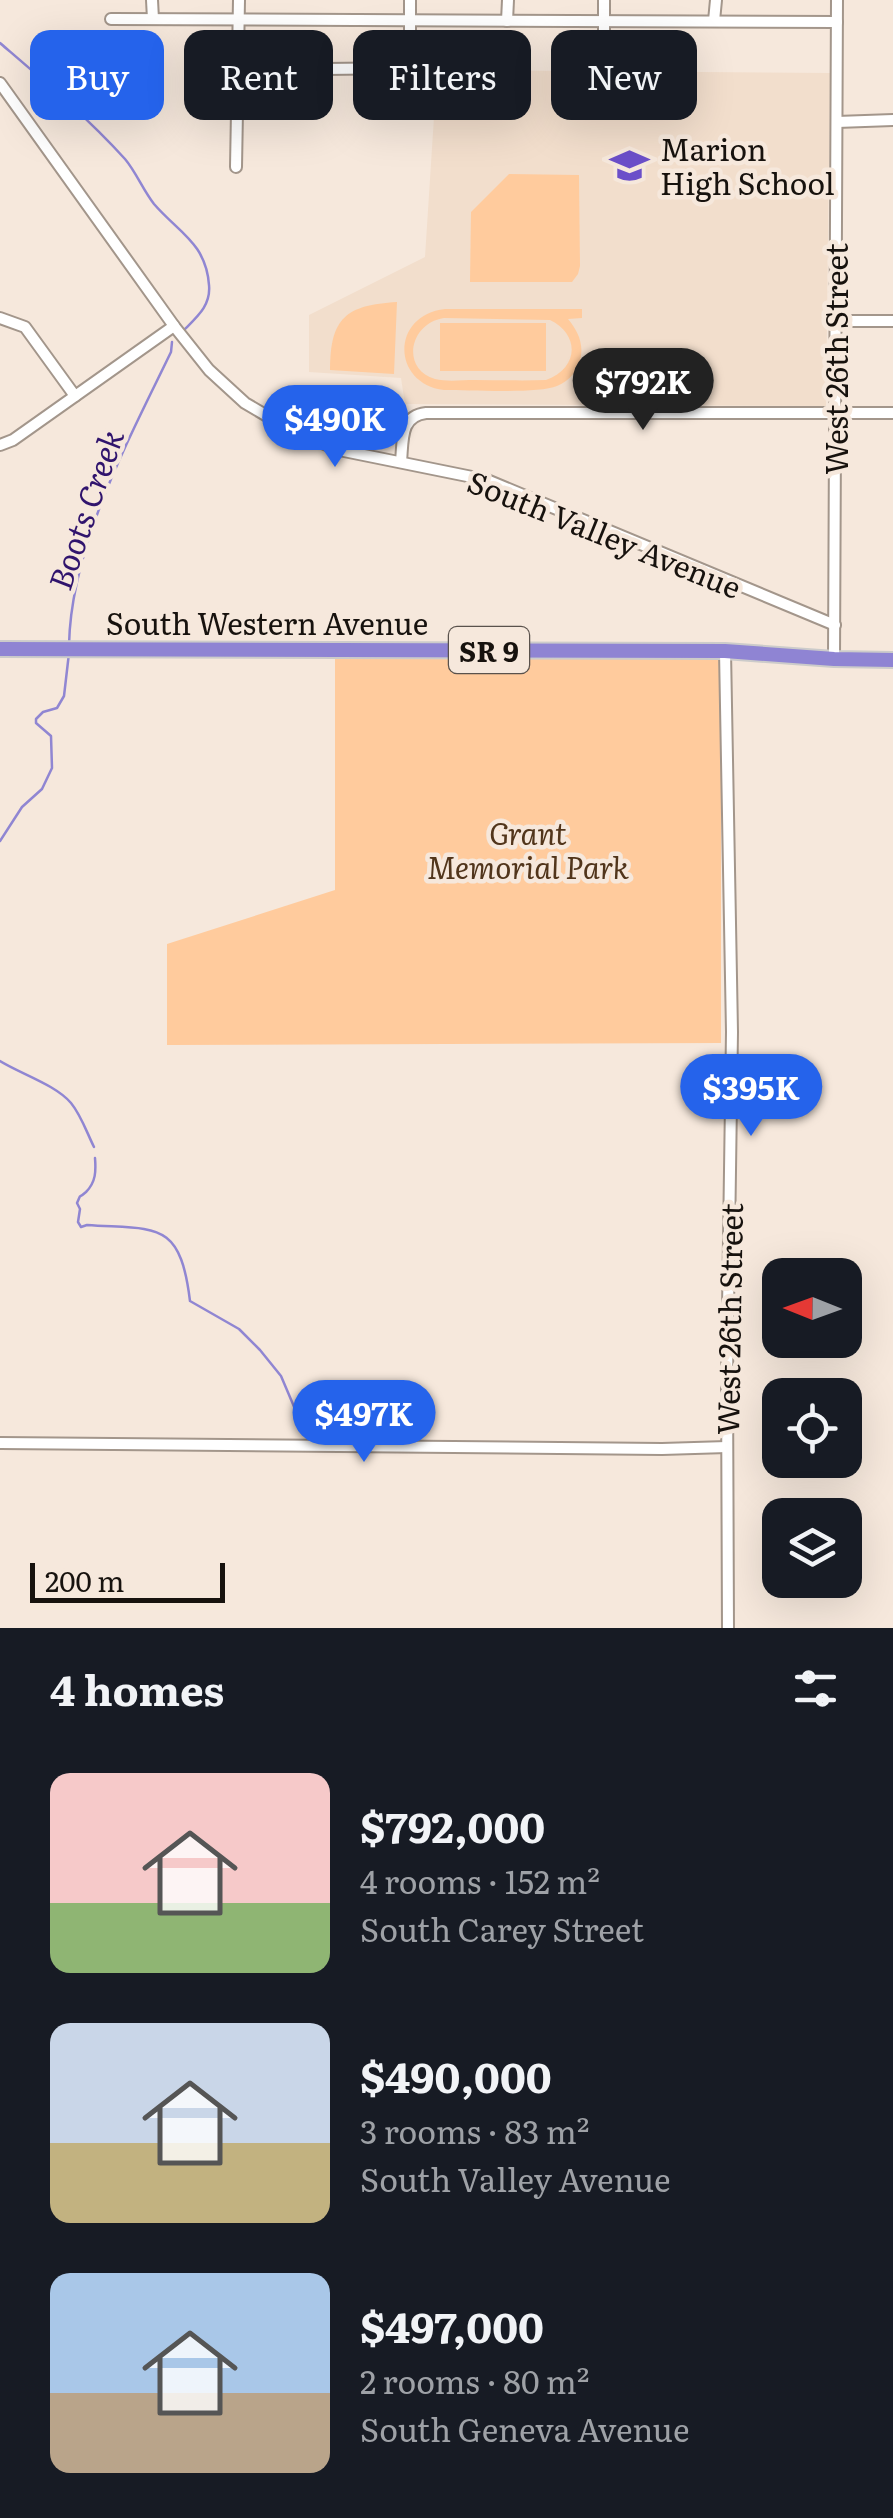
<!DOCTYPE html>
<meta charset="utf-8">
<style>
:root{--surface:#171b24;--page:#242831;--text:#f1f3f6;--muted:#9ea1a6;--accent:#2563eb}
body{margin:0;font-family:Literata,serif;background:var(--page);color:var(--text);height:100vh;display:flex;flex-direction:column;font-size:38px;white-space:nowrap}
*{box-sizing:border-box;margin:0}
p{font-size:32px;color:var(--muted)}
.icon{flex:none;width:55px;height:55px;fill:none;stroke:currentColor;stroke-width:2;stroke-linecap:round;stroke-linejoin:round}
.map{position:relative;height:1628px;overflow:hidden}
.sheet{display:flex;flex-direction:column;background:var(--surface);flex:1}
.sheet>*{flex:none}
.hud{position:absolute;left:30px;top:30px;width:835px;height:90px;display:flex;gap:20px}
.needle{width:65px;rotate:271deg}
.fabs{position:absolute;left:762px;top:1258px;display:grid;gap:20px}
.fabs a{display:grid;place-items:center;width:100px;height:100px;border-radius:20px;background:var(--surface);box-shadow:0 10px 40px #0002;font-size:50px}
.scale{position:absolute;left:30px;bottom:25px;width:195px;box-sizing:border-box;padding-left:10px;border:5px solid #17120e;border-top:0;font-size:28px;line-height:35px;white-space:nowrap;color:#17120e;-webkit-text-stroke:8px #f6e8dc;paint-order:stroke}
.price{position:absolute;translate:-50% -85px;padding:0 22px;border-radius:35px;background:var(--accent);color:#fff;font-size:32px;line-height:65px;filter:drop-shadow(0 2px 5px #0008)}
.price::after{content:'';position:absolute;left:50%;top:60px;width:30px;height:22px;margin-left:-15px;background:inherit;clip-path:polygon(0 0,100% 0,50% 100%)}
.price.active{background:#222;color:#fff}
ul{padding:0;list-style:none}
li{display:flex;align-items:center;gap:30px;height:250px;padding:0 50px}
li span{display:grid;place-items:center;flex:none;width:280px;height:200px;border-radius:20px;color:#555}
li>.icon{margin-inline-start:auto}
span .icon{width:120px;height:120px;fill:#fffc;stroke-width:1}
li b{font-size:42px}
h2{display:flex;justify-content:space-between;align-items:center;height:120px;padding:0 50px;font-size:42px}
.chip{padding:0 35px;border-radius:20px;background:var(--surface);box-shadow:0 10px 40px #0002;font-size:35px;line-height:90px}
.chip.active{background:var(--accent);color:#fff}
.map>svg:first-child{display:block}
</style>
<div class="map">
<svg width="893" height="1628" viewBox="0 0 893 1628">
<rect width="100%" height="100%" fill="#f6e8dc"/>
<path fill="#f2decc" d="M437 70 830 73 826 406 405 404 401 378 309 372V315L425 257Z"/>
<g fill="#ffcb9d" fill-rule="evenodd">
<path d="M509 174 579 175 580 266 578 274 572 282H470L471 212Z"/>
<path d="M397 302 394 374 330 370C330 318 346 305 397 302Z"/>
<path d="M445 309H582V318L568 319C577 330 583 341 581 356 579 369 570 381 557 386 538 394 469 390 444 390 391 383 391 315 445 309ZM444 318 550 320C581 335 578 369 546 380 522 381 498 380 475 380 462 380 447 382 435 379 400 368 410 323 444 318Z"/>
<rect x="440" y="323" width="106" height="48"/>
<path d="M335 657H721V1043L167 1045V944L335 890Z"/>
</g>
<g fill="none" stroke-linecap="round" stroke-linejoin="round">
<g stroke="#9086d2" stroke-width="2.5">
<path d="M0 43C43 80 87 117 125 159 136 172 143 190 154 204 178 232 206 243 209 285 211 305 198 316 184 330"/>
<path d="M69 645C71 546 128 441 171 352L172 342"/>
<path d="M0 841 22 807 42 789 52 768 51 736 36 723V719L43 712 57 708 64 696 69 653"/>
<path d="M0 1061C21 1074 56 1085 71 1103 81 1115 87 1133 94 1147"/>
<path d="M95 1158C96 1171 96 1182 86 1192 77 1200 82 1192 77 1203L80 1209 78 1222 81 1227 87 1225C156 1230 180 1219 190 1301L239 1329 260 1350 281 1376 298 1416 319 1438"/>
</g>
<defs>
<g id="minor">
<path d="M152 0 153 19"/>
<path d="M111 19 837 22"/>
<path d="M507 21 508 0"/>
<path d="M714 21 716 0"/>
<path d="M325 69 410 68"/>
<path d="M604 71V0"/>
<path d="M0 83 174 326 209 370 245 403 291 430 339 450 487 480 835 625"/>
<path d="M410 94V0"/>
<path d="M837 122 893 120"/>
<path d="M236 167 239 0"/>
<path d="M0 318 25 327 75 396"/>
<path d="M834 321H893"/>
<path d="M0 445 13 440 174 326"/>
<path d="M401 462C403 440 400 416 426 413H893"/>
<path d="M725 651 732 1032 727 1379 728 1628"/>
<path d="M834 659 837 0"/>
<path d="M0 1443 662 1449 727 1447"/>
</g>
<path id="highway" d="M0 649 725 651 834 659 893 660"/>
</defs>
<use href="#minor" stroke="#a3968b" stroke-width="14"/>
<use href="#highway" stroke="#cccbca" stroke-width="18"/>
<use href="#minor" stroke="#fff" stroke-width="10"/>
<use href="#highway" stroke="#8f84d3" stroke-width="14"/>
</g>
<defs>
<symbol id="school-bare" viewBox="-9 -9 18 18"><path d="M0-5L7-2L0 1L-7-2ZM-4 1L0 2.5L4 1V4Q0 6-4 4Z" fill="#6b4fc9" stroke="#f6e8dc" stroke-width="2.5" paint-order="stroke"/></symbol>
</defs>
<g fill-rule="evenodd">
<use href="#school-bare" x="602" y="138" width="55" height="55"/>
</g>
<g text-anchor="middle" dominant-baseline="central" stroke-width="9" stroke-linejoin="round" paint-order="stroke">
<rect fill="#f6e8dc" stroke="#5a524c" stroke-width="2.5" x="449" y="627" width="80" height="46" rx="8"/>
<g font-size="28" font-weight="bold" fill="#17120e">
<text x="489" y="650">SR 9</text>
</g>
<g font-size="30" fill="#17120e" stroke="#f6e8dc" text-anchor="start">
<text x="660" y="148">Marion<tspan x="660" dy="34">High School</tspan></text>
</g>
<g font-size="30" fill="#17120e" stroke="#f6e8dc">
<text transform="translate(835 359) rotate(-90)">West 26th Street</text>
<text transform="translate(605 533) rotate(22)">South Valley Avenue</text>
<text x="267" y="622">South Western Avenue</text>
<text transform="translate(728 1319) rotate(-89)">West 26th Street</text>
</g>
<g font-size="30" font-style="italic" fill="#51351b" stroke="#f6e8dc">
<text x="528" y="832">Grant<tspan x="528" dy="34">Memorial Park</tspan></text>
</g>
<g font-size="32" font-style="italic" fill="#30146d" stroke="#f6e8dc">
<text transform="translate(84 509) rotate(-71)">Boots Creek</text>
</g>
</g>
</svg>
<div class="fabs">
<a><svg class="needle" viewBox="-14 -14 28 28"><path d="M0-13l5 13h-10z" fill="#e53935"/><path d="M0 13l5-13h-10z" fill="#9ea1a6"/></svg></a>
<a><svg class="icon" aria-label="locate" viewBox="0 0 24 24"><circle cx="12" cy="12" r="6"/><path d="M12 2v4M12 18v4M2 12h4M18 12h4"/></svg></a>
<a><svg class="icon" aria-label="layers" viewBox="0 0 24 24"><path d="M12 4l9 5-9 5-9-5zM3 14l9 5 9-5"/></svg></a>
</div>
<div class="scale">200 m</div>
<b class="price active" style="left:643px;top:433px">$792K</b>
<b class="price" style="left:335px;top:470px">$490K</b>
<b class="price" style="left:751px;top:1139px">$395K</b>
<b class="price" style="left:364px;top:1465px">$497K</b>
<div class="hud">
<a class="chip active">Buy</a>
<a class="chip">Rent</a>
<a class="chip">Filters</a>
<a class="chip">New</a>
</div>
</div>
<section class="sheet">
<h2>4 homes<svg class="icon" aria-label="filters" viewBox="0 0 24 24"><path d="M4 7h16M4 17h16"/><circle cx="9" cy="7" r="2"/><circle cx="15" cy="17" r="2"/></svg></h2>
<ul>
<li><span style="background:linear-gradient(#f6c9c9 65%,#8fb573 0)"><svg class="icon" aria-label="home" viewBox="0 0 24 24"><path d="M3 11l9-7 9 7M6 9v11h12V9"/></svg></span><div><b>$792,000</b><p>4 rooms · 152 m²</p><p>South Carey Street</p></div></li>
<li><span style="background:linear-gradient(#c9d6e8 60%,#c2b280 0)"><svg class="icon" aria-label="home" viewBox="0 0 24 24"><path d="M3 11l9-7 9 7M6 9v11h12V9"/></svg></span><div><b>$490,000</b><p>3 rooms · 83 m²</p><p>South Valley Avenue</p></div></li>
<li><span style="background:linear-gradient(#a9c7e8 60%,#b9a48a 0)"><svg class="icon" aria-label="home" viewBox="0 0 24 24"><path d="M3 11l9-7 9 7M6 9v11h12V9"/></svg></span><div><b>$497,000</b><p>2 rooms · 80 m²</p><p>South Geneva Avenue</p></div></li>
</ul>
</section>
